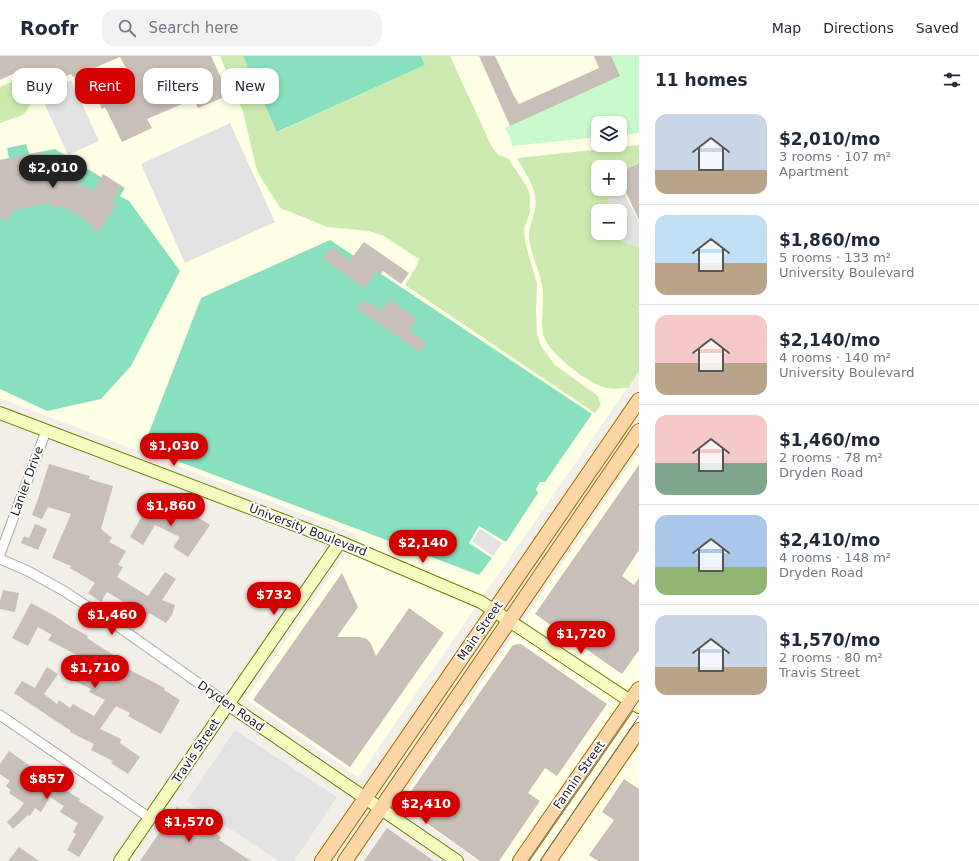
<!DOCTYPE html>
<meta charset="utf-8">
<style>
:root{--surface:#fff;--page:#f2f2f3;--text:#1f2937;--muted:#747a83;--line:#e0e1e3;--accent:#d40000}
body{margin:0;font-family:"DejaVu Sans",sans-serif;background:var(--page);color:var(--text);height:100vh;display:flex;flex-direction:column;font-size:15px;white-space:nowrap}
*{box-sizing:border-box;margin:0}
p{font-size:13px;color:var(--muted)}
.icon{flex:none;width:22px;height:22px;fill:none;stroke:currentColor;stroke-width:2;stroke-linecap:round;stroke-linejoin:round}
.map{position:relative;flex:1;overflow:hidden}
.side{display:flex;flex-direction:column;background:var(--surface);width:340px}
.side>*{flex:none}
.banner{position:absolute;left:12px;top:12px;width:380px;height:36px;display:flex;gap:8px}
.fabs{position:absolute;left:591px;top:60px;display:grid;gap:8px}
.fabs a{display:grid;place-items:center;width:36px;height:36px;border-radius:8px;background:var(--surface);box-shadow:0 2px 6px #0003;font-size:20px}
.price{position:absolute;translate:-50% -34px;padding:0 9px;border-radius:14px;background:var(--accent);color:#fff;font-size:13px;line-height:26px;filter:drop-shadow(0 1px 2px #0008)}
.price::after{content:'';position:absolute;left:50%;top:24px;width:12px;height:9px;margin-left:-6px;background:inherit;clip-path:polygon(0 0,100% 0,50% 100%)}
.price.selected{background:#222;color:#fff}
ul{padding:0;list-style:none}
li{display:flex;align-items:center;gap:12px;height:100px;padding:0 16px}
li+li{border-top:1px solid var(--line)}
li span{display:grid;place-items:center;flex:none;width:112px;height:80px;border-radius:12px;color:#555}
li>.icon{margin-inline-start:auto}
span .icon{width:48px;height:48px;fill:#fffc;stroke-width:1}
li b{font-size:17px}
h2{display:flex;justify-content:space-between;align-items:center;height:48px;padding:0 16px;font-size:17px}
.pill{padding:0 14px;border-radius:12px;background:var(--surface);box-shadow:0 2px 6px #0003;font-size:14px;line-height:36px}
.pill.selected{background:var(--accent);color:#fff}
header{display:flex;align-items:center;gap:24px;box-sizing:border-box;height:56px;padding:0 20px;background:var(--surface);border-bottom:1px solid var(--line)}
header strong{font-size:19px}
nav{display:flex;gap:22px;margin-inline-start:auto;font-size:14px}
.search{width:280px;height:36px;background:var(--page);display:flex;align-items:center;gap:10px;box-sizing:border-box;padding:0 14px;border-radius:12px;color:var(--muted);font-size:15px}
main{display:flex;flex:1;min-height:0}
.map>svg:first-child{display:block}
</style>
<header>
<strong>Roofr</strong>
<div class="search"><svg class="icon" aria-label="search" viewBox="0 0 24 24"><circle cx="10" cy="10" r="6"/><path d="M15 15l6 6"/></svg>Search here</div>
<nav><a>Map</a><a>Directions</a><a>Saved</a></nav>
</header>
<main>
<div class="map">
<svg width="639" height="805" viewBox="0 0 639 805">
<rect width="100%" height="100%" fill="#f2efe9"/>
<g fill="#ffffe5" fill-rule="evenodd">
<path d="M0 0H639V315L358 721 246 643 358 479 0 342ZM598 67H620V89H598ZM598 111H620V133H598ZM598 155H620V177H598Z"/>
<path d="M639 395V805H479L398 749Z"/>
</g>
<g fill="#cdebb0">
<path d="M220 0H243L278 76 425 9 421 0H450L492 91 498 99 508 102 527 131 530 140V156L524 173 525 186 537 228 536 254 537 278 541 290 555 309 597 339 601 349 595 357 405 229 417 209 419 203 384 180 369 175 327 171 288 155 281 153 261 122 256 111 243 56Z"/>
<path d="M54 13 55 18 35 27C38 39 31 47 25 57L23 59 0 67V31L29 18 31 23Z"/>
<path d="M639 89V109L638 107 620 116V111H598V133H616L608 144 607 155H598V177H613L616 183 639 191V315L628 332C621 332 610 334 603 331 585 325 548 297 543 278 540 262 545 245 542 229 539 213 529 194 529 179 530 165 538 154 535 140 533 126 523 114 517 102Z"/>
</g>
<path fill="#c8facc" d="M611 0H639V77L620 79V67H598V81L512 90 510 81 505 72 619 20Z"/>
<g fill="#88e0be">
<path d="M243 0H421L425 9 277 76Z"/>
<path d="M26 88 29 98 55 93 101 121 125 132 120 140 129 145 180 215 131 310 101 343 47 355 0 333V104L9 102 7 92Z"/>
<path d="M330 184 592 358 545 426H540L536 433 538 437 506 486 479 470 469 487 492 502 479 519 143 392 201 242Z"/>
</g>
<g fill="#e2e2e2">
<path d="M54 20 59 29 71 24 99 85 68 99 35 27Z"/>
<path d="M230 67 275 166 185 207 141 108Z"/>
<path d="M620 130 639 166V191L616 183 613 177H620V155H607L608 144 616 133H620Z"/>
<path d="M480 473 502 487 493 500 472 485Z"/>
<path d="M235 674 337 741 294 805H279L187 745Z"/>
</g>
<g fill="#c7bfb8">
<path d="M0 0H211L229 39 198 52 194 43 147 63 152 72 122 86 105 51 102 53 91 30 127 14 120 1 73 21 71 18 61 22 55 12 31 23 26 12 0 24Z"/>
<path d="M479 0H495L514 40 519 48 599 12 594 0H611L620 20 510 70Z"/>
<path d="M42 96 44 104 54 102 80 118 75 125 93 135 103 118 122 130 112 146 116 149 98 177 90 172 92 169 61 149 58 154 46 147 14 154 7 166 0 161V104Z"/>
<path d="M639 107V164L620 124V116Z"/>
<path d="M364 186 409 217 401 228 383 215 380 219 376 216 364 232 323 203 331 191 350 204Z"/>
<path d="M364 243 382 255 389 243 417 263 409 274 426 286 420 296 357 253Z"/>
<path d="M49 408 90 420 89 423 113 430 101 473 112 482 109 486 126 495 118 509 123 511 117 521 148 540 165 516 176 523 162 544 175 549 172 559 166 567 149 557 146 563 137 556 138 555 107 536 101 546 88 537 95 527 70 512 71 510 52 502 71 458 48 451 42 463 32 459 38 443Z"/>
<path d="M639 409V494L622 520 634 529 639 522V594L622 618 535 558Z"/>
<path d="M152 443 168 453 169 451 193 462 194 459 210 469 188 501 173 491 180 481 155 469 143 489 130 481Z"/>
<path d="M35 468 47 473 38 494 21 487 24 480 29 482Z"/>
<path d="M342 517 358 551 337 581H360L367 583 371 588 376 600 409 552 444 577 350 711 253 644Z"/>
<path d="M3 534 19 537 15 556 0 553V545Z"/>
<path d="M31 547 55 560 68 569 88 580 87 582 121 604 118 608 165 632 164 634 180 644 161 678 128 660 130 657 116 650 100 673 121 683 120 687 140 701 128 718 111 707 113 705 91 694 94 688 70 676 71 675 14 637 22 625 35 632 47 611 58 618 44 638 57 648 59 644 70 652 73 648 94 660 105 644 89 636 91 633 73 624 85 603 48 584 52 579 38 571 28 590 12 582Z"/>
<path d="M521 588 607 648 557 720 545 712 528 737 540 745 499 805H480L407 753 405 744 513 589Z"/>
<path d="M9 695 40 717 39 718 67 735 80 743 79 745 104 761 79 801 67 794 76 778 73 776 78 767 60 756 64 750 50 741 41 756 35 752 30 760 28 759 13 773 7 766 19 754 24 747 9 737 11 734 6 730 10 725 0 718V708Z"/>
<path d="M624 723 639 733V805H598L589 799 614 764 602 756Z"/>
<path d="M177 751 221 781 219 784 251 805H140Z"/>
<path d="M387 772 434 805H364Z"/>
<path d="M19 791 39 805H8Z"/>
</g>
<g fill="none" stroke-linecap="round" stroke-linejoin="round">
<defs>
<g id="street">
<path d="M0 498 46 375"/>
<path d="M0 503 28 515 64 535 119 571 228 648"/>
<path d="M0 659 150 762"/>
</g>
<g id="secondary">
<path d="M0 357 340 486 481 546 639 651"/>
<path d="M228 648 457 805"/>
<path d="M120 805 340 486"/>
</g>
<g id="primary">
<path d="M322 805 639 344"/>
<path d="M345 805 639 375"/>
<path d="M520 805 639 633"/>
<path d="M549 805 639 674"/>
</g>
</defs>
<use href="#street" stroke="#a9a9a9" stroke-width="11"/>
<use href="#secondary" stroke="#707d05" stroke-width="14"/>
<use href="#primary" stroke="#a06b00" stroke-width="16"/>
<use href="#street" stroke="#fff" stroke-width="9"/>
<use href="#secondary" stroke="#f7fabf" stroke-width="12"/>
<use href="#primary" stroke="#fcd6a4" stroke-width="14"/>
<g stroke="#707070" stroke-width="1">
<path d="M528 805 639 644"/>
<path d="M540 805 639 660"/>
</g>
</g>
<g text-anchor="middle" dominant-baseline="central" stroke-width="4" stroke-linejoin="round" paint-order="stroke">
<g font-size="12" fill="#222" stroke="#fff">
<text transform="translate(27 425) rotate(-70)">Lanier Drive</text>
<text transform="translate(308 474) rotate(21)">University Boulevard</text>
<text transform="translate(480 575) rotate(-55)">Main Street</text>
<text transform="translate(231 650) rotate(35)">Dryden Road</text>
<text transform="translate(196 695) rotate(-56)">Travis Street</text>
<text transform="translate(579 719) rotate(-55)">Fannin Street</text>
</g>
</g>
</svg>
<div class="fabs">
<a><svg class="icon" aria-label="layers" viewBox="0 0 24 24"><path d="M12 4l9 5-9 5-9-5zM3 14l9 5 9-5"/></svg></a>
<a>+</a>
<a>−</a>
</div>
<b class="price selected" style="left:53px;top:133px">$2,010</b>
<b class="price" style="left:174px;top:411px">$1,030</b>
<b class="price" style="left:171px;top:471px">$1,860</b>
<b class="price" style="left:423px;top:508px">$2,140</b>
<b class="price" style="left:274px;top:560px">$732</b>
<b class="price" style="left:112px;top:580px">$1,460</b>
<b class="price" style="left:581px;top:599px">$1,720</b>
<b class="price" style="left:95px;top:633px">$1,710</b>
<b class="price" style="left:47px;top:744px">$857</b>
<b class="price" style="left:426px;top:769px">$2,410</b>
<b class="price" style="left:189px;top:787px">$1,570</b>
<div class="banner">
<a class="pill">Buy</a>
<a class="pill selected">Rent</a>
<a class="pill">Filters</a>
<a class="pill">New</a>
</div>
</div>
<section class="side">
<h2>11 homes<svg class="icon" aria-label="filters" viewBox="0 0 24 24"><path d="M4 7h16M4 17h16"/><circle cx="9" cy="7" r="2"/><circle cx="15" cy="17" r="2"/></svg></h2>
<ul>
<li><span style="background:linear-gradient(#c9d6e8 70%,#b9a48a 0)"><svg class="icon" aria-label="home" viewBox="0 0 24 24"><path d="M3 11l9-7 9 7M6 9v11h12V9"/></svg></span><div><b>$2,010/mo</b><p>3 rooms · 107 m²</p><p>Apartment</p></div></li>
<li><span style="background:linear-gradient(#bfe0f5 60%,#b9a48a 0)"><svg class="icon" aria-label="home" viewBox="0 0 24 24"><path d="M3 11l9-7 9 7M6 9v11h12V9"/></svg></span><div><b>$1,860/mo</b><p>5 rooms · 133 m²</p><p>University Boulevard</p></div></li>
<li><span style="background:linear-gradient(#f6c9c9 60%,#b9a48a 0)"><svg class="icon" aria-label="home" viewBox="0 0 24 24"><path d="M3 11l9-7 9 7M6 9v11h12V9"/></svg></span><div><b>$2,140/mo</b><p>4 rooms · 140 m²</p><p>University Boulevard</p></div></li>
<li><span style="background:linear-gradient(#f6c9c9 60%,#7fa58c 0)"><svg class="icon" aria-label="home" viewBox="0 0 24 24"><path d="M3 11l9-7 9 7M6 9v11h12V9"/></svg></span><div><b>$1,460/mo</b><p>2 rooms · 78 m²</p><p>Dryden Road</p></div></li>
<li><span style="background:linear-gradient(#a9c7e8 65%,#8fb573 0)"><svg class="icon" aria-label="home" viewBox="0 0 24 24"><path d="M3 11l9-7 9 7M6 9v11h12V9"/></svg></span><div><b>$2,410/mo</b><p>4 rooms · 148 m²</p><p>Dryden Road</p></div></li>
<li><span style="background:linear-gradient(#c9d6e8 65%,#b9a48a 0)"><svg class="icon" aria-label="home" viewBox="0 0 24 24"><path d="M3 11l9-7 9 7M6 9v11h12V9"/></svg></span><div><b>$1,570/mo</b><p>2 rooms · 80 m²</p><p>Travis Street</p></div></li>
</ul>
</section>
</main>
